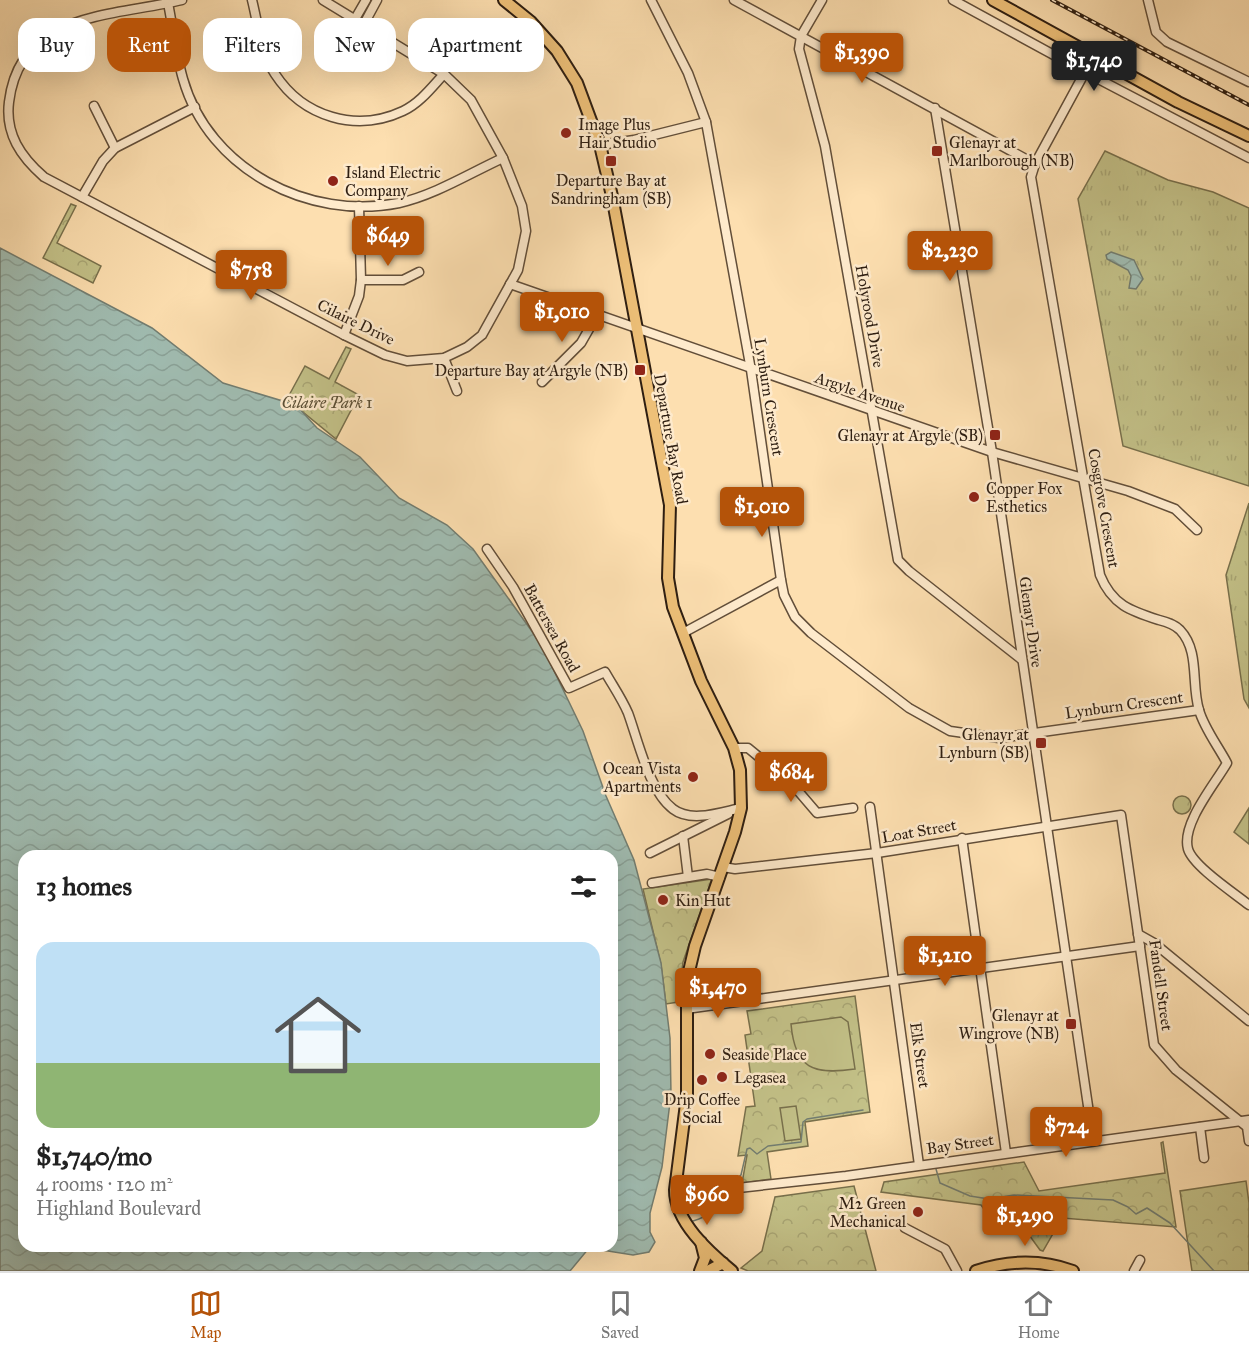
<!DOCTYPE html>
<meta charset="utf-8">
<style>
:root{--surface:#fff;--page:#f2f2f2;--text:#222;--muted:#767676;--line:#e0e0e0;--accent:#b45309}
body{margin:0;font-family:"IM FELL Great Primer",serif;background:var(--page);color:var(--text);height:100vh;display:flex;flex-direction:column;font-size:22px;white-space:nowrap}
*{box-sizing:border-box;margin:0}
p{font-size:20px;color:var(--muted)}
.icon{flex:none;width:33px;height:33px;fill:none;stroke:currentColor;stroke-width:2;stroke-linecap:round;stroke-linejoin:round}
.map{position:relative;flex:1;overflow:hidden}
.side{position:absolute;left:18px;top:850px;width:600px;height:402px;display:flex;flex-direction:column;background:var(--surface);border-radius:18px;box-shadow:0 6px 24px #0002}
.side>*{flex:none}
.top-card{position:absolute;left:18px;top:18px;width:600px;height:54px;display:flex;gap:12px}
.price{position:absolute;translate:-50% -51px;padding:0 14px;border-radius:6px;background:var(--accent);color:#fff;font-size:20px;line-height:39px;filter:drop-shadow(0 2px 3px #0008)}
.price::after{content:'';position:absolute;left:50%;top:36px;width:18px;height:14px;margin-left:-9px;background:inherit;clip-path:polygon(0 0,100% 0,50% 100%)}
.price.current{background:#222;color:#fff}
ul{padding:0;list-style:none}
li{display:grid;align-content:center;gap:12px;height:318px;padding:0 18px}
li span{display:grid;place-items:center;height:186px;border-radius:18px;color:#555}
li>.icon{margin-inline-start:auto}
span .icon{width:108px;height:108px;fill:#fffc;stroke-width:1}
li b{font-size:26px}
h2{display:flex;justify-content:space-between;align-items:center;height:72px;padding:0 18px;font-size:26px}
.chip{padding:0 21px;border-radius:18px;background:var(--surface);box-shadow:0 6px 24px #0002;font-size:21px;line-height:54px}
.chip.current{background:var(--accent);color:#fff}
.dock{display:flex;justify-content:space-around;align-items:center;height:84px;border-top:2px solid var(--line);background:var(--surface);font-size:16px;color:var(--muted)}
.dock a{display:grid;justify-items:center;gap:3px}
.dock .current{color:var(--accent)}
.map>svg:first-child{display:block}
</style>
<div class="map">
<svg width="1249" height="1271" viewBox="0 0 1249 1271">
<defs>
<pattern id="grass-tufts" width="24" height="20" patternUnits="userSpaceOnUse" patternTransform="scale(1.5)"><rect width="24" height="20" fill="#c3c188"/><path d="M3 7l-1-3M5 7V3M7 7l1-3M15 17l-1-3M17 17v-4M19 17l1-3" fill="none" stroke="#a8a574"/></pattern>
<pattern id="forest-crowns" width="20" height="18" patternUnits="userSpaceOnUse" patternTransform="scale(1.5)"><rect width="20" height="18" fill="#c3c188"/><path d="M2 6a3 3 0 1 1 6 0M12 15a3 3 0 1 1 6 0" fill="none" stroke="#a8a574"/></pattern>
<pattern id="water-waves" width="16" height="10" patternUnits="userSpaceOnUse" patternTransform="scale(1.5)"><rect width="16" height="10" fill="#a0bcb1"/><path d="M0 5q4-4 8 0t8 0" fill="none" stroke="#8aa197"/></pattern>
</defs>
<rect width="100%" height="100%" fill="#fddfb0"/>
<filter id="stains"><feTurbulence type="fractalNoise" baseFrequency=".00333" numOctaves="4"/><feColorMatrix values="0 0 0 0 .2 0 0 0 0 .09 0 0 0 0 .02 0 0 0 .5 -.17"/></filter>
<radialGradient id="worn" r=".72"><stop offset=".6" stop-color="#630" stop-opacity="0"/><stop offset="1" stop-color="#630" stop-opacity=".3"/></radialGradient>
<g fill="url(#grass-tufts)" stroke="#78704c" stroke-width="1.5">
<path d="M1105 151 1168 180 1213 192 1249 208V486L1123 446 1078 199Z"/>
<path d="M1249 503V708L1244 699 1226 575Z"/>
</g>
<g fill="url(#forest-crowns)" stroke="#78704c" stroke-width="1.5">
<path d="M71 204 76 206 57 243 101 266 93 283 43 258Z"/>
<path d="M346 347 351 349 335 382 359 395 336 439 287 399 305 366 329 379Z"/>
<circle cx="1182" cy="805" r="9"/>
<path d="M1249 808V844L1234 832Z"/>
<path d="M712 879 683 962 678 1002 666 1004 661 965 643 889Z"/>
<path d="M855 996 870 1112 805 1122 808 1146 767 1152 771 1179 742 1183 747 1155 738 1156 746 1107 755 1106 745 1035 751 1034 747 1011Z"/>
<path d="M1163 1142 1176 1227 1062 1218 1043 1251 1040 1250 1016 1217 989 1216 981 1205 881 1192 884 1182 1024 1162 1039 1191 1165 1173 1161 1143Z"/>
<path d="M1246 1181 1249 1203V1271H1192L1180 1191Z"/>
<path d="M854 1186 876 1271H748L741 1268 762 1251 775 1197Z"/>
</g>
<g fill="#c3c188" stroke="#78704c" stroke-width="1.5">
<path d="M841 1017 848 1022 855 1069C813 1075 795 1069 791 1024Z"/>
<path d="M796 1106 801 1139 785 1141 780 1108Z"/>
</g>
<g fill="url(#water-waves)" stroke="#727d71" stroke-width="1.5" fill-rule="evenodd">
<path d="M0 248 152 328 223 383 296 405 317 428 360 457 399 498 447 525 473 549 541 644 583 731 606 796 634 860 661 963 670 1038 671 1094 662 1167 650 1213V1232L655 1242 649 1252 633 1255 589 1248 570 1271H0ZM24 856H612V1246H24Z"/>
<path d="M1111 252 1134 260 1143 279 1136 289 1129 288 1131 276 1128 270 1107 259 1106 255Z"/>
</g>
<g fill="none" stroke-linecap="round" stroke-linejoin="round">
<g stroke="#727d71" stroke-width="1.5">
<path d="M936 1169 940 1183 970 1196 989 1199 1014 1195 1113 1200 1128 1207 1136 1214 1147 1208 1170 1223 1214 1271"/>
<path d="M725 1186 741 1175 747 1149 750 1148 757 1154 768 1146 801 1142 803 1122 807 1119 863 1110"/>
<path d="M693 1221C706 1217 718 1211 720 1196"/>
</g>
<defs>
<g id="minor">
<path d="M182 0C112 17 20 11 9 102 5 134 21 157 44 177L344 335 385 355 407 361 444 358 467 347 482 335 518 270 526 231 522 206 503 158 471 100 444 74 323 0"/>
<path d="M252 0C258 24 261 53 275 74 303 117 356 133 403 111 420 103 432 87 444 74"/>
<path d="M651 0 688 73 706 122 751 370 781 580 784 595 795 617 811 633 909 708 950 731 999 738 1199 710"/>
<path d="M734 0 1035 164"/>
<path d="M822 0 801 36 799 49 825 146 898 560 909 571 1021 659"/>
<path d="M953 0 1085 72 1249 158"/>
<path d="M1148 0 1156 32 1167 42 1249 82"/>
<path d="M168 3C173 28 176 55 183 79 209 170 309 221 399 203 435 195 470 173 503 158"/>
<path d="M355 19 366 0"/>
<path d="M364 24 377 0"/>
<path d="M1085 72 1035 164 1031 177 1100 575C1112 605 1131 611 1159 620 1167 622 1174 624 1180 630 1200 651 1191 684 1199 710 1204 728 1218 746 1227 763 1215 784 1181 824 1188 849 1193 866 1234 893 1249 905"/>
<path d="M94 106 115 148"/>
<path d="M935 108 992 452 1093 1140"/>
<path d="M600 145 634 140 706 122"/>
<path d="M82 197 103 161 115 148 195 107"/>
<path d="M361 280H403L419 272"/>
<path d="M510 284 992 452 1128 491 1175 509 1197 530"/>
<path d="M344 335 359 296 361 280 359 206"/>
<path d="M444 358 457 391"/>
<path d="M542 382 581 343 597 315"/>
<path d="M487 549 513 587 569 688 605 672C613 686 622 699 628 713 638 740 649 791 673 809 691 823 721 812 741 808"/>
<path d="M683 633 781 580"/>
<path d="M734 748H748L793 785 817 813 853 808"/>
<path d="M870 807 919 1165"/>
<path d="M683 836 688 877"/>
<path d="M962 838 1006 1153"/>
<path d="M650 853 728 814"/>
<path d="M723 867 735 869 877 853 1121 815 1154 1045 1176 1070 1247 1127 1249 1141"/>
<path d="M652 883 707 874 720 877"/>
<path d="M1138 934 1154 943 1249 1021"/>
<path d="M686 1009 1140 946"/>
<path d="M1200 1127 1204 1158"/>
<path d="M675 1195 846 1176 1249 1120"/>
<path d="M905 1228 945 1249 957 1271"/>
<path d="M1134 1271 1140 1260"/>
</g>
<g id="major">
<path d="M504 0 531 22 557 51 577 83 600 145 612 196 670 505 668 578 673 607 701 681 734 748 740 770 741 808 735 832 695 946 687 980V1096L675 1190C675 1222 709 1252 732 1271"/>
<path d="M993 0 1178 102 1249 136"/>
<path d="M700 1271 705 1258 701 1242"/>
<path d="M708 1271 723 1263"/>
<path d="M976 1271C1009 1260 1040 1259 1073 1271"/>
</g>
</defs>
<use href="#minor" stroke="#624e39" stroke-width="11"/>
<use href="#major" stroke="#2e1e11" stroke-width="14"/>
<use href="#minor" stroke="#feeacc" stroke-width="8"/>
<use href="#major" stroke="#eec078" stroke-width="10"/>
<defs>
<path id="rail" d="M1052 0 1249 105"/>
</defs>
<use href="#rail" stroke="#2e1e11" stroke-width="4"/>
<use href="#rail" stroke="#feeacc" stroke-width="1.5" stroke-dasharray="4.5" stroke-linecap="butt"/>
</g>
<g fill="#8f2418" stroke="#feeacc" stroke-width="2">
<circle cx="566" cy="133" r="6"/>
<rect x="931" y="145" width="12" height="12" rx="3"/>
<rect x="605" y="155" width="12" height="12" rx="3"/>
<circle cx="333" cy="181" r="6"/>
<rect x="634" y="364" width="12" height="12" rx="3"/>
<rect x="989" y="429" width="12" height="12" rx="3"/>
<circle cx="974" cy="497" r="6"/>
<rect x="1035" y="737" width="12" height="12" rx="3"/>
<circle cx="693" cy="777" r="6"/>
<circle cx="663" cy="900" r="6"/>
<rect x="1065" y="1018" width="12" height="12" rx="3"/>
<circle cx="710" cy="1054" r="6"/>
<circle cx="722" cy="1077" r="6"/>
<circle cx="702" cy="1080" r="6"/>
<circle cx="918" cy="1212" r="6"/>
</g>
<g text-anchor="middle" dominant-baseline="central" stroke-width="5" stroke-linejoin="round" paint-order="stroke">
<g font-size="16" fill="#2e1e11" stroke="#feeacc" text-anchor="start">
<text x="578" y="124">Image Plus<tspan x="578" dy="18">Hair Studio</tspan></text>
<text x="949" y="142">Glenayr at<tspan x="949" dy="18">Marlborough (NB)</tspan></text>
<text x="345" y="172">Island Electric<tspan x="345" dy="18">Company</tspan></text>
<text x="611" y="180" text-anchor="middle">Departure Bay at<tspan x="611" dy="18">Sandringham (SB)</tspan></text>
<text x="628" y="370" text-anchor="end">Departure Bay at Argyle (NB)</text>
<text x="983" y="435" text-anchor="end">Glenayr at Argyle (SB)</text>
<text x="986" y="488">Copper Fox<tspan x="986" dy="18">Esthetics</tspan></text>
<text x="1029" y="734" text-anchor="end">Glenayr at<tspan x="1029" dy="18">Lynburn (SB)</tspan></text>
<text x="681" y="768" text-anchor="end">Ocean Vista<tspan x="681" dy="18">Apartments</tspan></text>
<text x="675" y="900">Kin Hut</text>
<text x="1059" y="1015" text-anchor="end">Glenayr at<tspan x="1059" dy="18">Wingrove (NB)</tspan></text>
<text x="722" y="1054">Seaside Place</text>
<text x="734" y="1077">Legasea</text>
<text x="702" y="1099" text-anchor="middle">Drip Coffee<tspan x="702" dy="18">Social</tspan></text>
<text x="906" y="1203" text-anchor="end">M2 Green<tspan x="906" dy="18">Mechanical</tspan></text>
</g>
<g font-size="16" fill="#2e1e11" stroke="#feeacc">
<text transform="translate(870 316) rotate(80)">Holyrood Drive</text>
<text transform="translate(356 322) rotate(26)">Cilaire Drive</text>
<text transform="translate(860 392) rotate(19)">Argyle Avenue</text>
<text transform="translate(769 397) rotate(81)">Lynburn Crescent</text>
<text transform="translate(671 439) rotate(80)">Departure Bay Road</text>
<text transform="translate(1104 508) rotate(80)">Cosgrove Crescent</text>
<text transform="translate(1031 622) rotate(82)">Glenayr Drive</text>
<text transform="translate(552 628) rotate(61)">Battersea Road</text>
<text transform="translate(1124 705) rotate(-8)">Lynburn Crescent</text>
<text transform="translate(919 831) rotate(-10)">Loat Street</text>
<text transform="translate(1161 985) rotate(82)">Fandell Street</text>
<text transform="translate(920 1055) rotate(82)">Elk Street</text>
<text transform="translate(960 1144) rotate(-8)">Bay Street</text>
</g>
<g font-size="16" font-style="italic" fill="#5b4f35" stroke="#feeacc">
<text x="327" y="402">Cilaire Park 1</text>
</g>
</g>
<rect width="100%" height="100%" filter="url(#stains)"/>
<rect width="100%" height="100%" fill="url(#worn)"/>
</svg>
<b class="price" style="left:862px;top:84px">$1,390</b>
<b class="price current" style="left:1094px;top:92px">$1,740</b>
<b class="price" style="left:388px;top:267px">$649</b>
<b class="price" style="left:950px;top:282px">$2,230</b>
<b class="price" style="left:251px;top:301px">$758</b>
<b class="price" style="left:562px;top:343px">$1,010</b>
<b class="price" style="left:762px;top:538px">$1,010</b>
<b class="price" style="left:791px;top:803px">$684</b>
<b class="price" style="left:945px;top:987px">$1,210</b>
<b class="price" style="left:718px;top:1019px">$1,470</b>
<b class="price" style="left:1066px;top:1158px">$724</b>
<b class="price" style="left:707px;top:1226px">$960</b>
<b class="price" style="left:1025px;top:1247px">$1,290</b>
<div class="top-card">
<a class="chip">Buy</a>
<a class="chip current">Rent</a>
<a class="chip">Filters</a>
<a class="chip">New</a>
<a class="chip">Apartment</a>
</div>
<section class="side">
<h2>13 homes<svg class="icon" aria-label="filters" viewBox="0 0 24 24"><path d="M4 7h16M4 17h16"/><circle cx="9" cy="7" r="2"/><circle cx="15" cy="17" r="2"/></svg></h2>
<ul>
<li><span style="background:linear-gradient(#bfe0f5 65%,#8fb573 0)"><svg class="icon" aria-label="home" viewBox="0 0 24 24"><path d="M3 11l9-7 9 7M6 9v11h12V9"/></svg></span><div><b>$1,740/mo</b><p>4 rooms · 120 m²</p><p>Highland Boulevard</p></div></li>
</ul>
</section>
</div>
<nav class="dock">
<a class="current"><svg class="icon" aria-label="map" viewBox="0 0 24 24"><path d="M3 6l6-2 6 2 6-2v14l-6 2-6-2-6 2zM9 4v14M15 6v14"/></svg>Map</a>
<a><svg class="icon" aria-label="saved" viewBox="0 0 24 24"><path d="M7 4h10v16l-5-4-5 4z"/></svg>Saved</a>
<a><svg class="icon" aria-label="home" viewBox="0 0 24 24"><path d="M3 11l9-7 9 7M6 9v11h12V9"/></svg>Home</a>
</nav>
